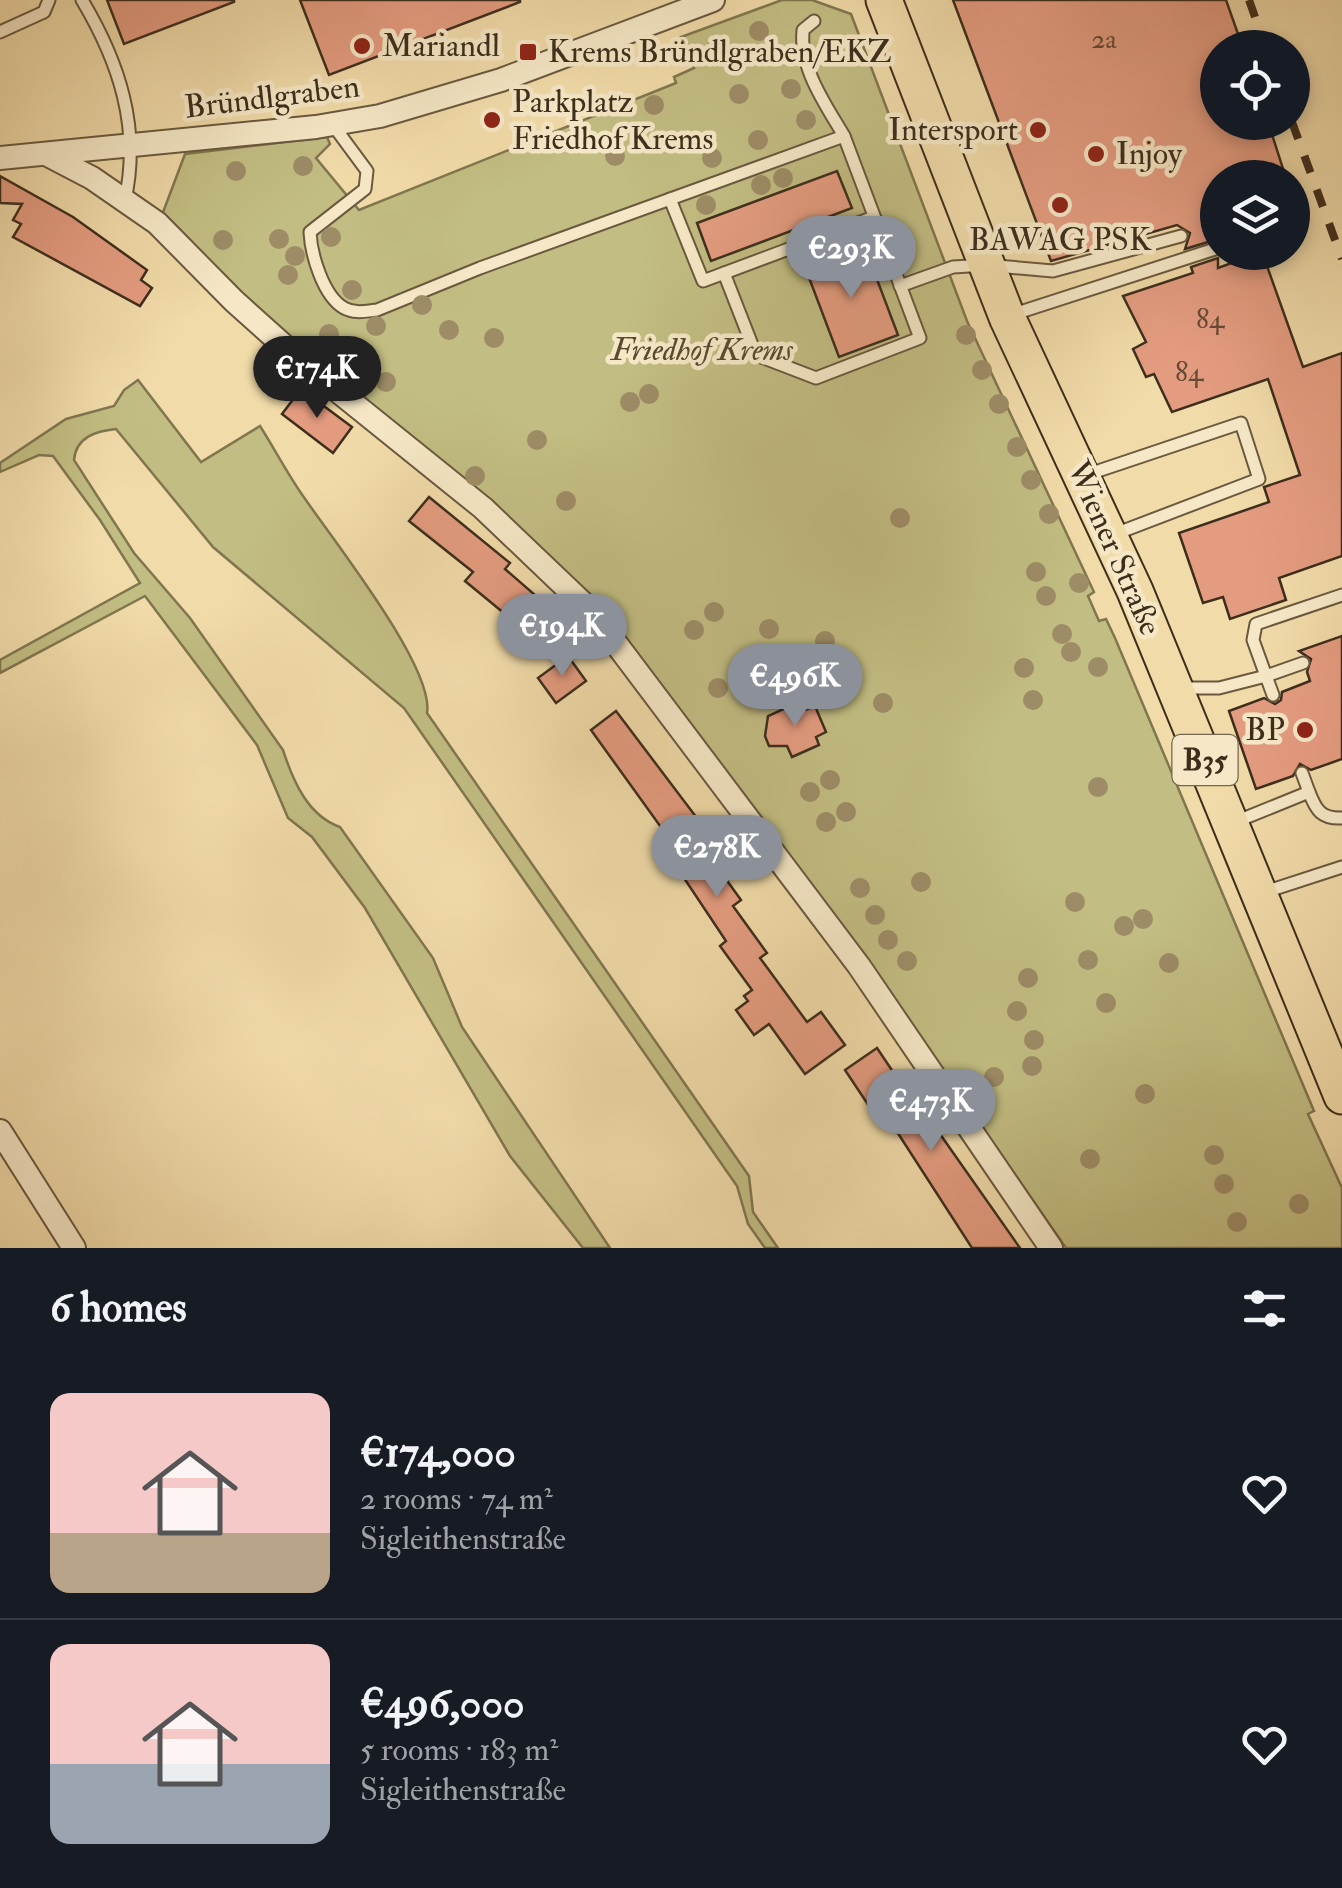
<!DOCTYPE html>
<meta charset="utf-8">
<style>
:root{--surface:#171b24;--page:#20242c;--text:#f1f3f6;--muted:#9ea1a6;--line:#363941;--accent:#8c9099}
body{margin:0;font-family:"IM FELL Double Pica",serif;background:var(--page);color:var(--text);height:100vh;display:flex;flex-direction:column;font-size:38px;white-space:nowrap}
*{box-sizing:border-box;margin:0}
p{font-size:32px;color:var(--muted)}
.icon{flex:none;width:55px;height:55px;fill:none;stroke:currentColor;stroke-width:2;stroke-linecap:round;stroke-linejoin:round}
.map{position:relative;height:1248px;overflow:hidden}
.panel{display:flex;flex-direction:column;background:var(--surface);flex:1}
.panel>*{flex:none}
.controls{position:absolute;left:1200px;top:30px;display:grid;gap:20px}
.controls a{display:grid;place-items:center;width:110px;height:110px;border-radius:50%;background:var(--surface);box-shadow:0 5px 15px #0003;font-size:50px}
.price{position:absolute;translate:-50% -85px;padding:0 22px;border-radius:35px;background:var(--accent);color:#fff;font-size:32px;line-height:65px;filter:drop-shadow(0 2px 5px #0008)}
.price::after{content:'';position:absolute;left:50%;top:60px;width:30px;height:22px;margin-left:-15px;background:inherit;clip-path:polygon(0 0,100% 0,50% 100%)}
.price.on{background:#222;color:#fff}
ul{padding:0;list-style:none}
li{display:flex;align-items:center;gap:30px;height:250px;padding:0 50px}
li+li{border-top:2px solid var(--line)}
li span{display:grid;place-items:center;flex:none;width:280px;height:200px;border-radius:20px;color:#555}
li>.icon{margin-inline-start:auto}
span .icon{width:120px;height:120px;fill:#fffc;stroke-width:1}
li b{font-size:42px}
h2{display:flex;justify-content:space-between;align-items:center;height:120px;padding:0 50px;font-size:42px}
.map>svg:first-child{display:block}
</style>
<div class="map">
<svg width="1342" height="1248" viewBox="0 0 1342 1248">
<rect width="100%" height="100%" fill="#f1dba9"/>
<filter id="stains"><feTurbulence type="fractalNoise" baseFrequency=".002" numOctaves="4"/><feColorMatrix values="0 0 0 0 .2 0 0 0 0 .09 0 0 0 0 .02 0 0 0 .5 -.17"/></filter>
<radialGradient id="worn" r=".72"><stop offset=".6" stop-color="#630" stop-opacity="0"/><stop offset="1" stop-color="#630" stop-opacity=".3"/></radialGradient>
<g fill="#c2bd82" stroke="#80764f" stroke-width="2.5">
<path d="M782 0H812L851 14 967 321 1094 592 1088 596 1099 621 1106 619 1115 638 1314 1111 1308 1114 1342 1188V1248H1066L867 961 588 595 309 359 162 215 185 154 327 137 330 144 316 158 359 210 676 83 674 77 694 68 681 37Z"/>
<path d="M138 380 201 462 260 426C274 448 286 471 301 493 329 535 435 667 427 713L749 1176 753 1212 778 1248H765L748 1224 737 1186 404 708 213 547 116 429C96 431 76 437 74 460L134 553 190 618 283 750C293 781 308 816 340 827L433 958 462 1027 610 1248H583L510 1156 365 908 312 837 288 818 257 745 145 596 0 673V660L140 583 100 520 53 456 39 455 0 472V463L66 419 114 406 124 390Z"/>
</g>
<g fill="#e49c80" stroke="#3d2e1c" stroke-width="2.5">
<path d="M107 0H234V2L124 44Z"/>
<path d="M300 0H520V2L329 75Z"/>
<path d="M953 0H1226L1243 48H1218V122H1268L1286 178H1218V239L1185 249 1190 233 1177 225 1051 261Z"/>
<path d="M837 171 852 208 711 261 697 223Z"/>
<path d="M0 176 73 217 147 270 141 280 152 288 140 306 13 237 21 224 13 220 22 204 0 203Z"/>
<path d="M864 245 898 335 839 357 805 267 829 258 830 249 840 254Z"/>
<path d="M1262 252 1303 367 1342 353V556L1279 578 1286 600 1230 619 1223 597 1203 603 1179 533 1269 502 1264 487 1300 475 1268 379 1172 412 1154 374 1146 377 1133 349 1146 342 1123 296 1193 273 1191 267 1218 258V268Z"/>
<path d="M301 389 352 427 333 453 282 414Z"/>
<path d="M429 497 510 563 505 569 550 608 528 633 465 581 473 572 409 521Z"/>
<path d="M1342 636V759L1311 770 1300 764 1293 776 1256 789 1229 711 1264 698 1275 704 1281 700 1282 692 1310 681 1307 672 1311 659 1299 651Z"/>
<path d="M568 656 586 681 556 703 538 678Z"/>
<path d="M801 701 805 710 815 706 826 732 816 737 819 745 792 757 787 746H769L765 736 768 716Z"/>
<path d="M616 711 712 838 702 846 741 900 733 906 767 953 760 958 807 1022 821 1012 845 1045 805 1074 769 1024 754 1035 736 1010 748 1001 744 996 752 990 720 946 726 941 656 836 663 830 591 730Z"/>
<path d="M877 1048 918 1109 921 1107 1020 1248H972L881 1107 873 1112 845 1070Z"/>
</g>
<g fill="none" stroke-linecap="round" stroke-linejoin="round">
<defs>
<g id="lane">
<path d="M82 0C119 62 141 128 125 200"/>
<path d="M814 21 803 30C799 68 826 105 844 136"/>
<path d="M0 32 44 12 49 0"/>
<path d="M333 125 367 171 365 189 310 232C311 254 323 296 344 308 355 314 366 311 377 310L480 268 844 136 920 338 816 378 756 355 724 273"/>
<path d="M670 199 703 281 874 217"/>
<path d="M900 286 953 267 986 265 1053 271 1181 236"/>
<path d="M1011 315 1218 248"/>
<path d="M1086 475 1241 423 1259 479 1115 534"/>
<path d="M1303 663 1266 676 1253 640 1256 624 1342 595"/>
<path d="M1182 688H1219L1266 676 1273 695"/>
<path d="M1309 792C1316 810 1321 819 1342 818"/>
<path d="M1235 822 1309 792 1302 773"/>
<path d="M1265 892 1342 867"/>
</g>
<g id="street">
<path d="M46 154 92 178 157 223 234 301 303 363 483 508 593 613 859 966 1051 1248"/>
<path d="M0 158 316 127 380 116 501 80 713 0"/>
<path d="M0 1131 74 1248"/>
</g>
<path id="primary" d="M884 0 1007 317 1135 591 1342 1096"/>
</defs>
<use href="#lane" stroke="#6a593f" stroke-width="15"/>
<use href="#street" stroke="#6a593f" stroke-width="26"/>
<use href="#primary" stroke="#3d2e1c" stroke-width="39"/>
<use href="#lane" stroke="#f6e8c7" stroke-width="11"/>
<use href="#street" stroke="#f6e8c7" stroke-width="22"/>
<use href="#primary" stroke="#f1dba9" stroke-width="35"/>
<g stroke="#3d2e1c" stroke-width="8" stroke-dasharray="18 18" stroke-linecap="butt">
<path d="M1249 0 1266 48"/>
<path d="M1292 122 1342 259"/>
</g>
</g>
<g fill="#9d8c66">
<circle cx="759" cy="31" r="10"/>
<circle cx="717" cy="46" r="10"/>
<circle cx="791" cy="89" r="10"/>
<circle cx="739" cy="94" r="10"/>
<circle cx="654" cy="105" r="10"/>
<circle cx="806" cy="120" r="10"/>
<circle cx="758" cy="140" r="10"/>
<circle cx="615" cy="156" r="10"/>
<circle cx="712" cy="158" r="10"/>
<circle cx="303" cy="166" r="10"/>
<circle cx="236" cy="171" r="10"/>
<circle cx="783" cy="178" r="10"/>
<circle cx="761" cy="185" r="10"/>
<circle cx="706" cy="205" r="10"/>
<circle cx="331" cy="237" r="10"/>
<circle cx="279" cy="239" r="10"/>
<circle cx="223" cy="240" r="10"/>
<circle cx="295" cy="256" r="10"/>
<circle cx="288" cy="275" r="10"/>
<circle cx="352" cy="290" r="10"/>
<circle cx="422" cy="305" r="10"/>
<circle cx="376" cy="326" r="10"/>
<circle cx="449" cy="330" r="10"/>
<circle cx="329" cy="334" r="10"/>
<circle cx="966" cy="335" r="10"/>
<circle cx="494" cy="338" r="10"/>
<circle cx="982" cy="370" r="10"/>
<circle cx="386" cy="382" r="10"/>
<circle cx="649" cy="394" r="10"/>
<circle cx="630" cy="402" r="10"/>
<circle cx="999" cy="404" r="10"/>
<circle cx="537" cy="440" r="10"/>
<circle cx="1017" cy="447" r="10"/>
<circle cx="475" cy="476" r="10"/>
<circle cx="1031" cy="480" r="10"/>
<circle cx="566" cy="501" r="10"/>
<circle cx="1049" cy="514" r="10"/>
<circle cx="900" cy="518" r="10"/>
<circle cx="1036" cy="572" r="10"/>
<circle cx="1079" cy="583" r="10"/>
<circle cx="1046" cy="596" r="10"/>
<circle cx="714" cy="612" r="10"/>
<circle cx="769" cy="629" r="10"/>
<circle cx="694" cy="630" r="10"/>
<circle cx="1062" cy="634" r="10"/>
<circle cx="825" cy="641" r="10"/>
<circle cx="1071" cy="652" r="10"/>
<circle cx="766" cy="663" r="10"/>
<circle cx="1098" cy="667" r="10"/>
<circle cx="1024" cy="668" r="10"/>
<circle cx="739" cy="673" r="10"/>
<circle cx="718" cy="688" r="10"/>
<circle cx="1033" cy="700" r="10"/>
<circle cx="883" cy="703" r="10"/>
<circle cx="830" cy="780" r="10"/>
<circle cx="1098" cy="787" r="10"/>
<circle cx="810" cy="792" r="10"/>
<circle cx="846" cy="812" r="10"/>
<circle cx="826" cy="822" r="10"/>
<circle cx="921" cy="882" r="10"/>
<circle cx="860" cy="888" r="10"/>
<circle cx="1075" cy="902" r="10"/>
<circle cx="875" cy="915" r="10"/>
<circle cx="1143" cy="919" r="10"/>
<circle cx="1124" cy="926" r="10"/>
<circle cx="888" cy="940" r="10"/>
<circle cx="1088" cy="960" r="10"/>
<circle cx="907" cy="961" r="10"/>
<circle cx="1169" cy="963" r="10"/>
<circle cx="1028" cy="978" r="10"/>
<circle cx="1106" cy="1003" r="10"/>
<circle cx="1017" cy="1011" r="10"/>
<circle cx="1034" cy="1040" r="10"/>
<circle cx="1032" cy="1066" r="10"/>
<circle cx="994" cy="1077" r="10"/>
<circle cx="1145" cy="1094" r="10"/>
<circle cx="1214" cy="1155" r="10"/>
<circle cx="1090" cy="1159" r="10"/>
<circle cx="1224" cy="1184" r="10"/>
<circle cx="1299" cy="1204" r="10"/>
<circle cx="1237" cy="1222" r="10"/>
</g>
<g fill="#8f2418" stroke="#f6e8c7" stroke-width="4">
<circle cx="362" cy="46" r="10"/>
<rect x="518" y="42" width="20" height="20" rx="5"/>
<circle cx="492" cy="120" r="10"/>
<circle cx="1038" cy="130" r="10"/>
<circle cx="1096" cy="154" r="10"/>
<circle cx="1060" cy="205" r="10"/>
<circle cx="1305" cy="730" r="10"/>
</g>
<g text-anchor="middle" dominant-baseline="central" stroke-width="9" stroke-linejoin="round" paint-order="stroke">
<g font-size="28" fill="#674a35">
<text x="1104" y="39">2a</text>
<text x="1210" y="319">84</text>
<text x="1189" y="372">84</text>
</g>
<rect fill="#f6e8c7" stroke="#74664f" stroke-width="2.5" x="1172.5" y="735" width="65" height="50" rx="8"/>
<g font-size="30" font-weight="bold" fill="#3d2e1c">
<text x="1205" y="760">B35</text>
</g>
<g font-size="32" fill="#3d2e1c" stroke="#f6e8c7" text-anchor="start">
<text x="382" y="46">Mariandl</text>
<text x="548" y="52">Krems Bründlgraben/EKZ</text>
<text x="512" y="102">Parkplatz<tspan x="512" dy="37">Friedhof Krems</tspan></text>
<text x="1018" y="130" text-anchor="end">Intersport</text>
<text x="1116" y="154">Injoy</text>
<text x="1060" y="240" text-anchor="middle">BAWAG PSK</text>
<text x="1285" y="730" text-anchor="end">BP</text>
</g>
<g font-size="32" fill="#3d2e1c" stroke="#f6e8c7">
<text transform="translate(272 97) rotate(-7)">Bründlgraben</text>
<text transform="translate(1114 548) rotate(66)">Wiener Straße</text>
</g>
<g font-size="32" font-style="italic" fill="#584b30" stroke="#f6e8c7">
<text x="702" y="350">Friedhof Krems</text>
</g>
</g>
<rect width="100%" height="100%" filter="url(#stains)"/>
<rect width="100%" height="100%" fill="url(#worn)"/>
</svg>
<div class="controls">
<a><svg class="icon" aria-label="locate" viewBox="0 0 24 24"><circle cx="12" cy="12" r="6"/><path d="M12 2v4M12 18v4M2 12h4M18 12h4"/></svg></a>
<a><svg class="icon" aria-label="layers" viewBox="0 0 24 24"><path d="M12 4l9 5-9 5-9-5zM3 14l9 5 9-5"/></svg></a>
</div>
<b class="price" style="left:851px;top:301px">€293K</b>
<b class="price on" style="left:317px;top:421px">€174K</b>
<b class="price" style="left:562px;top:679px">€194K</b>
<b class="price" style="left:795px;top:729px">€496K</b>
<b class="price" style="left:717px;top:900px">€278K</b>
<b class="price" style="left:931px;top:1154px">€473K</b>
</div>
<section class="panel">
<h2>6 homes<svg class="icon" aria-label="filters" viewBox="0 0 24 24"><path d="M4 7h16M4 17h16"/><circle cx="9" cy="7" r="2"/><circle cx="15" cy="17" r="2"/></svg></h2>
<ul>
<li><span style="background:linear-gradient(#f6c9c9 70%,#b9a48a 0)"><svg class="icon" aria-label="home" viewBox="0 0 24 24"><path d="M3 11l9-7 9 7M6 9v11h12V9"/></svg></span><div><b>€174,000</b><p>2 rooms · 74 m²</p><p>Sigleithenstraße</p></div><svg class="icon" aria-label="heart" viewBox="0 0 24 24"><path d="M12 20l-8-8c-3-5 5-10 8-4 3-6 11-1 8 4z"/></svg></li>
<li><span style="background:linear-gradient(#f6c9c9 60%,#9aa5b1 0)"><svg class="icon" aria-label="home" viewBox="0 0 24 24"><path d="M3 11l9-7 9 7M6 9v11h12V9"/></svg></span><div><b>€496,000</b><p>5 rooms · 183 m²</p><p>Sigleithenstraße</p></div><svg class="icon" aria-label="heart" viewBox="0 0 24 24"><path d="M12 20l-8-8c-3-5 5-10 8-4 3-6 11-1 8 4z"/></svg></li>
</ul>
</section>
